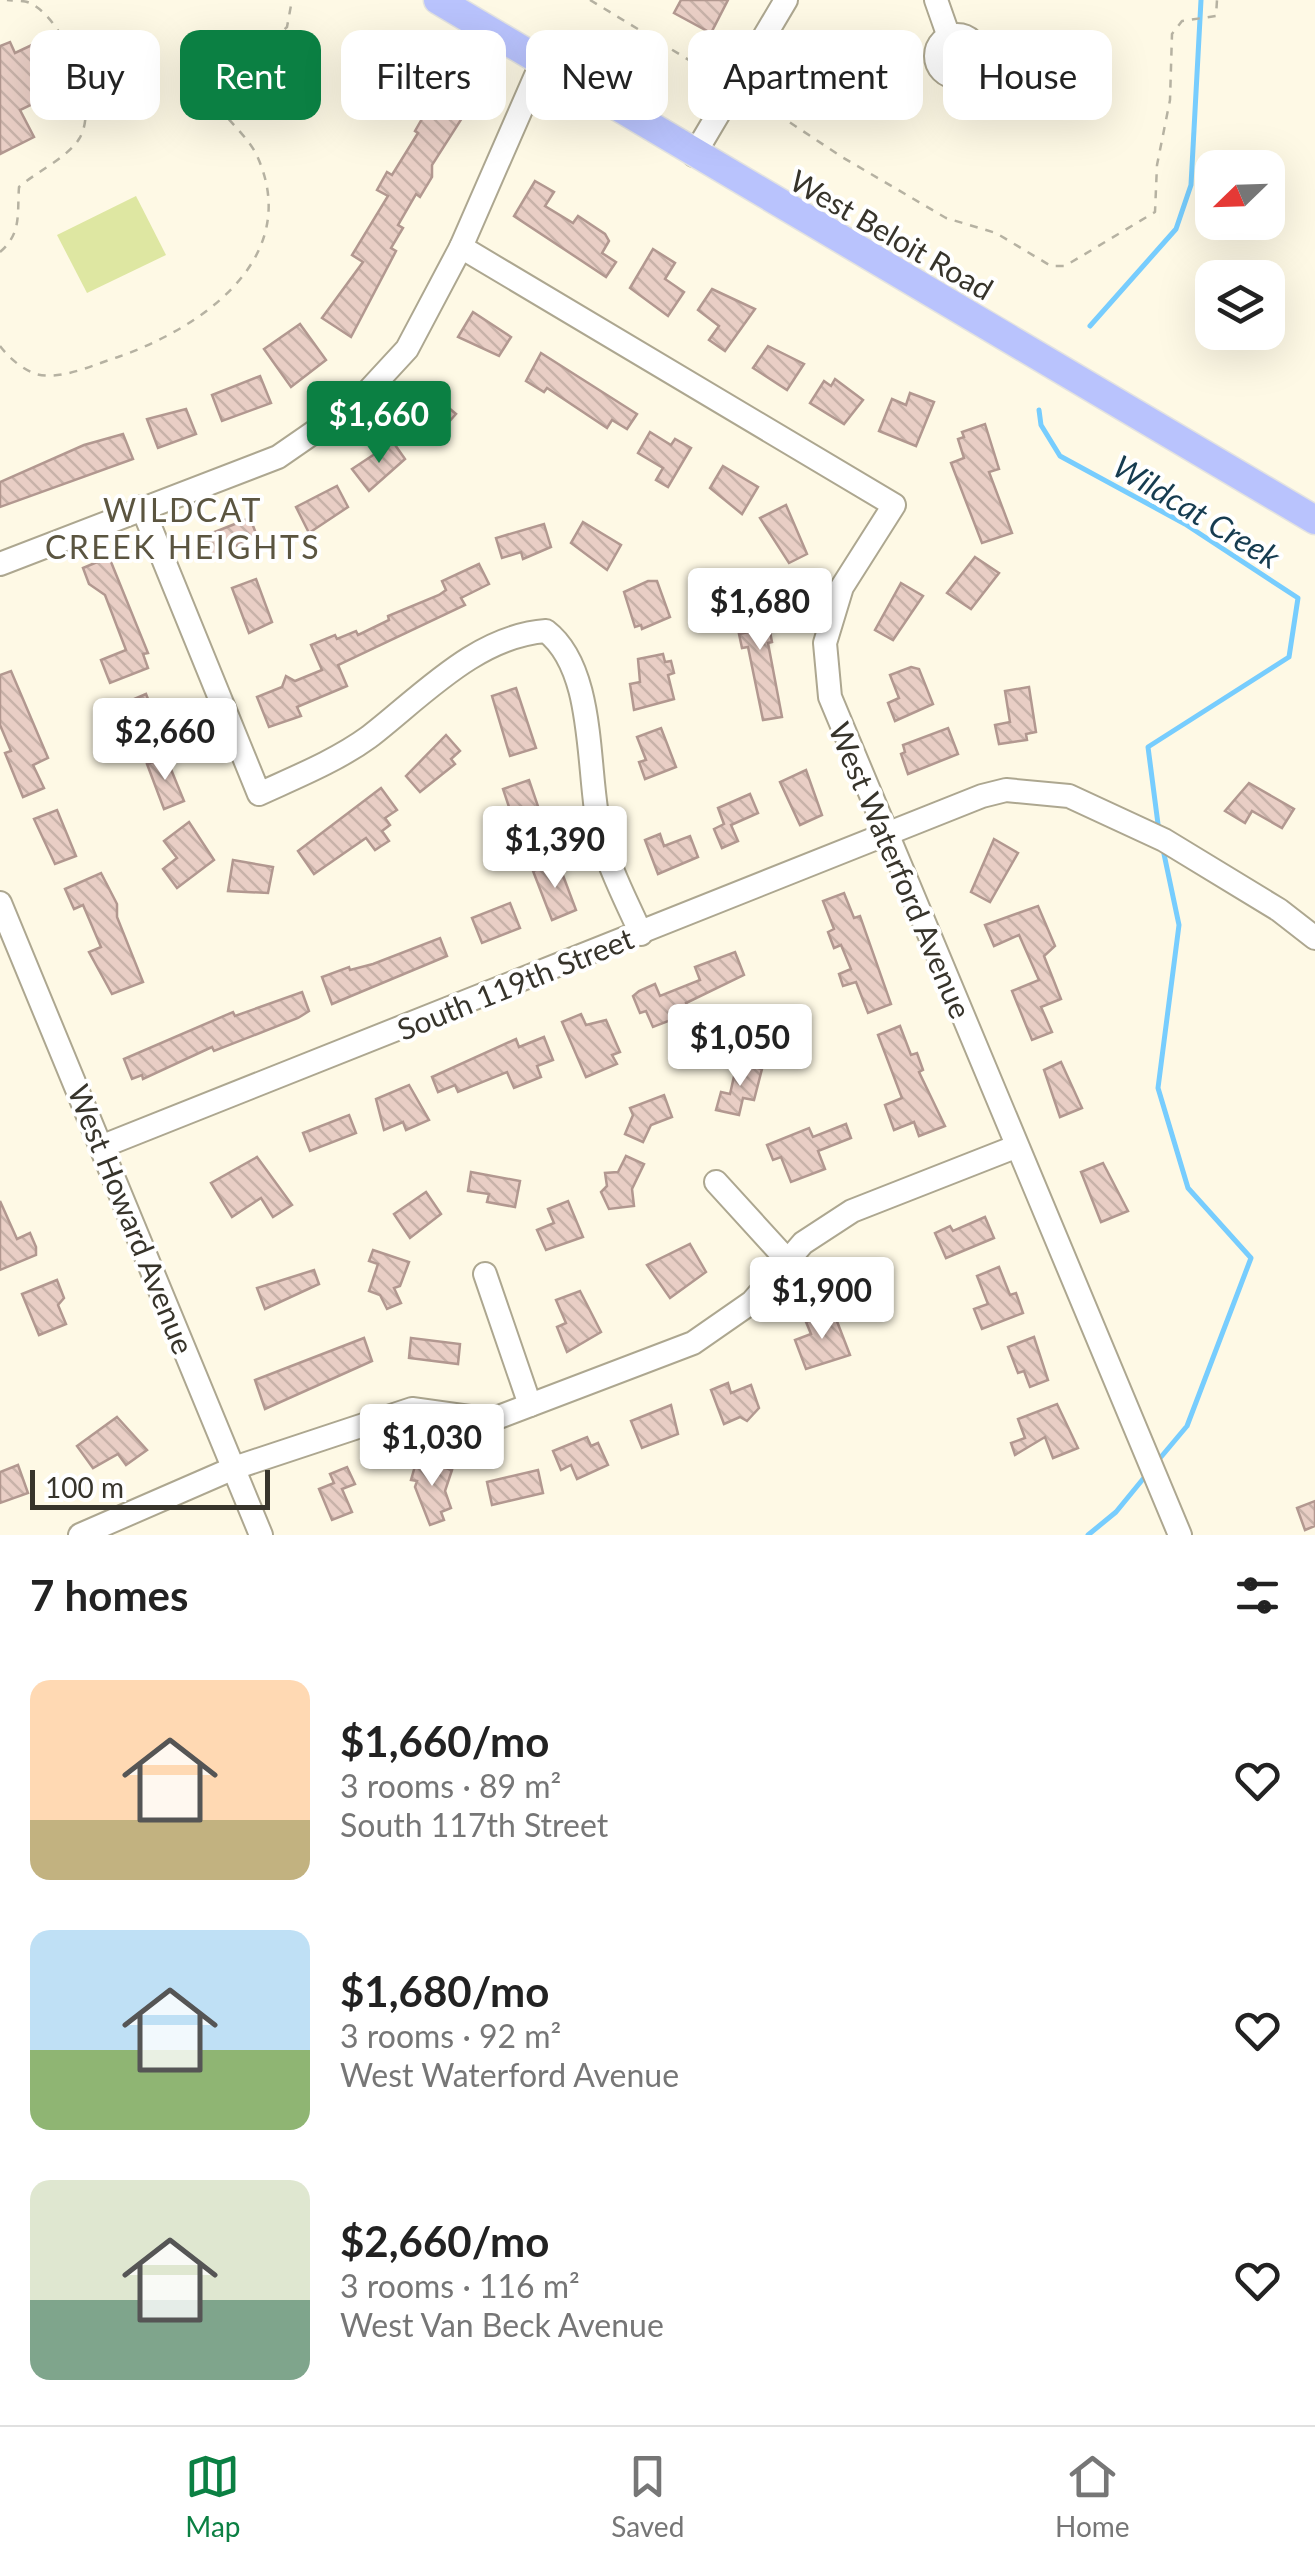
<!DOCTYPE html>
<meta charset="utf-8">
<style>
:root{--surface:#fff;--page:#f2f2f2;--text:#222;--muted:#767676;--line:#e0e0e0;--accent:#0b8043}
body{margin:0;font-family:Lato,sans-serif;background:var(--page);color:var(--text);height:100vh;display:flex;flex-direction:column;font-size:38px;white-space:nowrap}
*{box-sizing:border-box;margin:0}
p{font-size:32px;color:var(--muted)}
.icon{flex:none;width:55px;height:55px;fill:none;stroke:currentColor;stroke-width:2;stroke-linecap:round;stroke-linejoin:round}
.map{position:relative;height:1535px;overflow:hidden}
.sheet{display:flex;flex-direction:column;background:var(--surface);flex:1}
.sheet>*{flex:none}
.hud{position:absolute;left:30px;top:30px;width:1255px;height:90px;display:flex;gap:20px}
.needle{width:65px;rotate:247deg}
.buttons{position:absolute;left:1195px;top:150px;display:grid;gap:20px}
.buttons a{display:grid;place-items:center;width:90px;height:90px;border-radius:20px;background:var(--surface);box-shadow:0 10px 40px #0002;font-size:50px}
.scale{position:absolute;left:30px;bottom:25px;width:240px;box-sizing:border-box;padding-left:10px;border:5px solid #37342b;border-top:0;font-size:28px;line-height:35px;white-space:nowrap;color:#37342b;-webkit-text-stroke:8px #fff;paint-order:stroke}
.price{position:absolute;translate:-50% -85px;padding:0 22px;border-radius:10px;background:#fff;color:#222;font-size:32px;line-height:65px;filter:drop-shadow(0 2px 5px #0008)}
.price::after{content:'';position:absolute;left:50%;top:60px;width:30px;height:22px;margin-left:-15px;background:inherit;clip-path:polygon(0 0,100% 0,50% 100%)}
.price.current{background:var(--accent);color:#fff}
ul{padding:0;list-style:none}
li{display:flex;align-items:center;gap:30px;height:250px;padding:0 30px}
li span{display:grid;place-items:center;flex:none;width:280px;height:200px;border-radius:20px;color:#555}
li>.icon{margin-inline-start:auto}
span .icon{width:120px;height:120px;fill:#fffc;stroke-width:1}
li b{font-size:42px}
h2{display:flex;justify-content:space-between;align-items:center;height:120px;padding:0 30px;font-size:42px}
.pill{padding:0 35px;border-radius:20px;background:var(--surface);box-shadow:0 10px 40px #0002;font-size:35px;line-height:90px}
.pill.current{background:var(--accent);color:#fff}
.dock{display:flex;justify-content:space-around;align-items:center;height:140px;border-top:2px solid var(--line);background:var(--surface);font-size:28px;color:var(--muted)}
.dock a{display:grid;justify-items:center;gap:5px}
.dock .current{color:var(--accent)}
.map>svg:first-child{display:block}
</style>
<div class="map">
<svg width="1315" height="1535" viewBox="0 0 1315 1535">
<defs>
<pattern id="building-back-hatch" width="6" height="6" patternUnits="userSpaceOnUse" patternTransform="scale(2.5)"><rect width="6" height="6" fill="#e9cec5"/><path d="M-1 5l2 2M0 0l6 6M5-1l2 2" fill="none" stroke="#c8b2a9"/></pattern>
</defs>
<rect width="100%" height="100%" fill="#fef9e5"/>
<path fill="#dee7a2" d="M136 196 166 255 87 293 57 235Z"/>
<g fill="none" stroke-linecap="round" stroke-linejoin="round">
<g stroke="#77cdfe" stroke-width="5">
<path d="M1090 326 1176 229 1191 185 1201 0"/>
<path d="M1039 410 1041 425 1060 456 1185 524 1298 598 1289 657 1148 747 1158 824"/>
<path d="M1161 1457 1187 1426 1251 1258 1188 1188 1158 1088 1179 925 1164 854"/>
<path d="M1088 1535 1116 1512 1143 1479"/>
</g>
</g>
<g fill="url(#building-back-hatch)" stroke="#b29890" stroke-width="2.5">
<path d="M681 0H728L711 33 674 13Z"/>
<path d="M10 42 15 53 34 44 52 82 34 91 39 101 20 110 34 137 0 154V46Z"/>
<path d="M427 92 464 115 432 165V177L420 197 416 194 398 225 403 228 391 248 396 251 351 337 322 318 363 262 352 255 388 196 377 190 387 172 392 175 418 133 415 131 423 117 415 112Z"/>
<path d="M535 181 554 192 545 206 573 223 578 216 605 234 609 241 602 253 616 262 606 277 514 216Z"/>
<path d="M653 249 675 263 665 279 684 292 668 316 630 288Z"/>
<path d="M712 289 755 309 725 351 709 340 719 326 698 310Z"/>
<path d="M473 312 511 337 499 356 458 337Z"/>
<path d="M300 324 326 360 291 387 264 349Z"/>
<path d="M768 346 804 364 787 390 753 368Z"/>
<path d="M541 353 637 414 627 429 612 420 607 428 547 388 544 392 526 381Z"/>
<path d="M260 376 271 403 222 421 212 395Z"/>
<path d="M835 379 863 400 844 424 810 403 824 381 831 386Z"/>
<path d="M910 393 934 402 916 446 879 431 892 399 906 405Z"/>
<path d="M432 394 456 414 439 433 435 429 422 444 405 429Z"/>
<path d="M186 409 196 434 158 448 147 419Z"/>
<path d="M985 424 999 469 989 472 1012 533 982 543 951 463 964 458 958 439 964 437 962 432Z"/>
<path d="M650 432 671 445 675 439 691 448 668 487 656 480 663 468 638 453Z"/>
<path d="M123 434 133 459 0 507V482L84 445Z"/>
<path d="M393 442 405 459 369 491 352 469Z"/>
<path d="M723 466 758 487 742 514 710 488Z"/>
<path d="M337 486 348 507 309 533 296 507Z"/>
<path d="M786 505 807 554 789 563 760 518Z"/>
<path d="M250 518 257 536 210 558 202 537Z"/>
<path d="M583 522 621 545 607 570 571 543Z"/>
<path d="M544 524 551 547 523 559 521 552 502 558 496 538Z"/>
<path d="M109 557 148 653 143 654 148 668 110 683 101 660 126 650 105 595 89 584 83 568Z"/>
<path d="M975 557 999 573 971 609 947 593Z"/>
<path d="M479 564 489 584 461 598 465 605 338 665 347 686 297 707 301 716 269 727 257 697 282 687 286 676 295 681 322 670 311 645 335 635 337 639 356 631 358 635 389 620 388 616 439 595 446 590 442 581Z"/>
<path d="M256 579 272 622 249 633 232 588Z"/>
<path d="M648 581H657L670 617 642 629 641 625 635 627 624 592Z"/>
<path d="M901 583 923 596 893 640 875 630Z"/>
<path d="M771 596 774 614 767 615 772 642 768 643 782 717 763 720 748 647 742 648 739 634 763 629 723 609Z"/>
<path d="M663 654 665 662 671 661 674 673 668 675 674 699 634 710 630 684 640 682 638 659Z"/>
<path d="M911 667 919 669 933 704 895 721 888 703 899 698 890 675Z"/>
<path d="M11 671 48 758 33 765 44 788 23 797 5 753 11 751 0 725V675Z"/>
<path d="M1029 687 1036 732 1026 734 1027 740 999 744 995 725 1010 722 1005 691Z"/>
<path d="M516 688 536 748 510 756 492 696Z"/>
<path d="M146 694 156 719 171 713 178 731 141 741 125 703Z"/>
<path d="M661 728 676 767 645 779 639 762 646 760 637 737Z"/>
<path d="M948 728 958 754 908 774 901 754 905 752 903 745Z"/>
<path d="M446 735 460 751 451 759 455 764 420 792 406 776Z"/>
<path d="M166 757 184 801 164 809 147 764Z"/>
<path d="M806 770 822 815 800 825 780 782Z"/>
<path d="M529 780 544 824 518 834 503 789Z"/>
<path d="M1249 783 1294 809 1282 828 1252 811 1245 823 1225 811Z"/>
<path d="M381 788 397 810 385 818 390 825 382 831 389 841 375 850 366 838 314 874 298 851Z"/>
<path d="M750 794 758 813 731 825 738 841 722 848 714 829 724 824 718 808Z"/>
<path d="M57 810 76 856 55 864 34 819Z"/>
<path d="M189 822 214 860 177 888 163 869 177 858 164 841Z"/>
<path d="M660 834 664 846 690 836 698 857 658 874 645 840Z"/>
<path d="M994 839 1018 853 990 902 971 892Z"/>
<path d="M233 860 273 867 268 893 228 891Z"/>
<path d="M558 862 576 910 552 920 533 871Z"/>
<path d="M101 873 117 904V917L143 982 112 994 89 952 101 947 83 905 74 909 65 889Z"/>
<path d="M844 893 854 918 860 916 891 1004 868 1013 856 982 843 986 839 974 851 969 841 945 834 948 828 932 834 929 823 901Z"/>
<path d="M510 903 520 928 482 943 472 918Z"/>
<path d="M1038 906 1055 946 1044 956 1061 999 1041 1007 1052 1032 1032 1040 1012 991 1039 980 1019 935 994 946 985 925Z"/>
<path d="M440 938 447 956 332 1004 322 977 349 967 350 970 373 964Z"/>
<path d="M735 952 744 975 686 1003 689 1012 681 1016 677 1025 668 1021 653 1027 646 1011 640 1013 633 996 639 991 655 984 660 996 700 980 695 967Z"/>
<path d="M302 992 309 1011 298 1018 214 1051 212 1047 143 1079 142 1075 132 1079 124 1059 233 1012 235 1016Z"/>
<path d="M581 1014 586 1025 606 1020 620 1052 612 1055 617 1064 586 1077 562 1022Z"/>
<path d="M900 1026 911 1055 917 1053 923 1070 919 1072 945 1126 919 1136 914 1122 894 1130 885 1105 902 1098 878 1035Z"/>
<path d="M544 1037 553 1060 537 1066 541 1077 514 1088 507 1072 458 1092 455 1085 438 1092 432 1077 516 1039 519 1047Z"/>
<path d="M1061 1062 1082 1108 1060 1117 1044 1070Z"/>
<path d="M737 1063 762 1069 754 1100 743 1098 739 1115 716 1110 721 1092 730 1094Z"/>
<path d="M409 1085 429 1120 406 1130 403 1122 384 1130 376 1099Z"/>
<path d="M664 1095 672 1117 651 1125 643 1142 625 1134 633 1115 630 1108Z"/>
<path d="M349 1115 356 1133 310 1151 303 1133Z"/>
<path d="M846 1124 851 1138 818 1151 825 1169 791 1182 781 1157 773 1160 767 1145 809 1128 813 1137Z"/>
<path d="M626 1156 644 1164 632 1189 634 1206 609 1209 601 1192 607 1186 605 1173 618 1172Z"/>
<path d="M257 1157 292 1205 273 1217 261 1198 232 1217 211 1183Z"/>
<path d="M1103 1163 1128 1211 1101 1222 1081 1172Z"/>
<path d="M471 1172 520 1181 515 1207 487 1202 489 1194 468 1191Z"/>
<path d="M426 1192 441 1214 410 1238 394 1214Z"/>
<path d="M0 1201 17 1239 30 1233 36 1247V1255L0 1270Z"/>
<path d="M568 1201 583 1237 546 1250 537 1230 554 1223 548 1209Z"/>
<path d="M985 1217 994 1238 946 1258 935 1233 950 1226 953 1231Z"/>
<path d="M690 1244 706 1272 670 1298 647 1265Z"/>
<path d="M373 1250 409 1262 400 1286 394 1288 401 1303 387 1309 380 1295 369 1291 378 1264 369 1261Z"/>
<path d="M999 1267 1010 1295 1016 1293 1023 1313 982 1329 974 1309 988 1304 977 1276Z"/>
<path d="M314 1270 319 1284 265 1309 257 1288Z"/>
<path d="M57 1280 64 1298 58 1305 66 1324 39 1335 22 1294Z"/>
<path d="M580 1291 601 1332 567 1352 557 1327 566 1323 556 1300Z"/>
<path d="M833 1311 850 1355 806 1369 795 1340 811 1334 806 1322Z"/>
<path d="M1034 1337 1048 1380 1030 1387 1024 1371 1018 1373 1008 1347Z"/>
<path d="M364 1338 372 1361 265 1409 255 1380Z"/>
<path d="M411 1338 460 1344 458 1364 409 1358Z"/>
<path d="M728 1383 731 1393 751 1385 759 1408 747 1421 740 1417 724 1424 711 1390Z"/>
<path d="M1057 1404 1078 1448 1053 1458 1045 1437 1015 1455 1011 1443 1025 1438 1018 1419Z"/>
<path d="M671 1405 678 1434 642 1448 631 1421Z"/>
<path d="M117 1417 147 1450 126 1465 118 1454 93 1468 77 1446Z"/>
<path d="M587 1437 591 1446 598 1443 608 1465 577 1479 571 1465 561 1470 553 1451Z"/>
<path d="M417 1459 452 1470 445 1491 451 1508 441 1512 444 1520 430 1525 415 1487 417 1481 411 1480Z"/>
<path d="M18 1465 28 1493 0 1503V1472Z"/>
<path d="M347 1467 355 1484 342 1489 352 1512 332 1520 319 1489 334 1483 330 1474Z"/>
<path d="M538 1470 543 1493 492 1505 487 1482Z"/>
<path d="M1315 1501V1526L1305 1530 1297 1508Z"/>
</g>
<g fill="none" stroke-linecap="round" stroke-linejoin="round">
<defs>
<g id="minor">
<path d="M936 0 949 37"/>
<circle cx="957" cy="56" r="21"/>
<path d="M694 155 786 0"/>
<path d="M461 247 894 505 842 587 825 643 830 697 1180 1535"/>
<path d="M142 507 259 794C296 777 336 761 369 737 421 697 476 636 546 631 599 672 585 781 602 841 611 873 628 904 641 934"/>
<path d="M0 564 278 457 359 401 407 349 461 247 541 64"/>
<path d="M0 903 261 1535"/>
<path d="M103 1146 982 796 1006 790 1069 796 1164 840 1279 910 1315 938"/>
<path d="M716 1182 788 1261"/>
<path d="M485 1274 530 1405"/>
<path d="M80 1535 234 1468 412 1409 491 1420 693 1343 752 1302 803 1243 852 1211 1015 1147"/>
</g>
<path id="major" d="M438 0 1315 520"/>
</defs>
<use href="#minor" stroke="#ada790" stroke-width="26"/>
<use href="#major" stroke="#e3e3e1" stroke-width="31"/>
<g stroke="#b6b2a2" stroke-width="2.5" stroke-dasharray="8 8" stroke-linecap="butt">
<path d="M590 0 717 77"/>
<path d="M750 96 842 157 946 218 996 233 1051 266H1065L1155 212 1157 165 1170 100 1172 34 1182 21 1216 16 1217 0"/>
<path d="M0 252C22 233 17 214 19 187 36 172 67 158 79 139 101 105 64 19 30 3 24 0 13 1 7 0"/>
<path d="M0 346C9 358 22 369 36 374 61 381 95 364 118 357 201 328 302 259 258 158 251 141 232 124 220 109L225 84 287 27 292 0"/>
</g>
<use href="#minor" stroke="#fff" stroke-width="22"/>
<use href="#major" stroke="#b9c3fd" stroke-width="28"/>
</g>
<g text-anchor="middle" dominant-baseline="central" stroke-width="8" stroke-linejoin="round" paint-order="stroke">
<g font-size="30" fill="#37342b" stroke="#fff">
<text transform="translate(892 234) rotate(30)">West Beloit Road</text>
<text transform="translate(901 870) rotate(67)">West Waterford Avenue</text>
<text transform="translate(515 983) rotate(-22)">South 119th Street</text>
<text transform="translate(132 1219) rotate(68)">West Howard Avenue</text>
</g>
<g font-size="32" letter-spacing="2.5" fill="#5b5540" stroke="#fff">
<text x="183" y="509">WILDCAT<tspan x="183" dy="37">CREEK HEIGHTS</tspan></text>
</g>
<g font-size="32" font-style="italic" fill="#163c50" stroke="#fff">
<text transform="translate(1197 511) rotate(31)">Wildcat Creek</text>
</g>
</g>
</svg>
<div class="buttons">
<a><svg class="needle" viewBox="-14 -14 28 28"><path d="M0-13l5 13h-10z" fill="#e53935"/><path d="M0 13l5-13h-10z" fill="#767676"/></svg></a>
<a><svg class="icon" aria-label="layers" viewBox="0 0 24 24"><path d="M12 4l9 5-9 5-9-5zM3 14l9 5 9-5"/></svg></a>
</div>
<div class="scale">100 m</div>
<b class="price current" style="left:379px;top:466px">$1,660</b>
<b class="price" style="left:760px;top:653px">$1,680</b>
<b class="price" style="left:165px;top:783px">$2,660</b>
<b class="price" style="left:555px;top:891px">$1,390</b>
<b class="price" style="left:740px;top:1089px">$1,050</b>
<b class="price" style="left:822px;top:1342px">$1,900</b>
<b class="price" style="left:432px;top:1489px">$1,030</b>
<div class="hud">
<a class="pill">Buy</a>
<a class="pill current">Rent</a>
<a class="pill">Filters</a>
<a class="pill">New</a>
<a class="pill">Apartment</a>
<a class="pill">House</a>
</div>
</div>
<section class="sheet">
<h2>7 homes<svg class="icon" aria-label="filters" viewBox="0 0 24 24"><path d="M4 7h16M4 17h16"/><circle cx="9" cy="7" r="2"/><circle cx="15" cy="17" r="2"/></svg></h2>
<ul>
<li><span style="background:linear-gradient(#ffd9b3 70%,#c2b280 0)"><svg class="icon" aria-label="home" viewBox="0 0 24 24"><path d="M3 11l9-7 9 7M6 9v11h12V9"/></svg></span><div><b>$1,660/mo</b><p>3 rooms · 89 m²</p><p>South 117th Street</p></div><svg class="icon" aria-label="heart" viewBox="0 0 24 24"><path d="M12 20l-8-8c-3-5 5-10 8-4 3-6 11-1 8 4z"/></svg></li>
<li><span style="background:linear-gradient(#bfe0f5 60%,#8fb573 0)"><svg class="icon" aria-label="home" viewBox="0 0 24 24"><path d="M3 11l9-7 9 7M6 9v11h12V9"/></svg></span><div><b>$1,680/mo</b><p>3 rooms · 92 m²</p><p>West Waterford Avenue</p></div><svg class="icon" aria-label="heart" viewBox="0 0 24 24"><path d="M12 20l-8-8c-3-5 5-10 8-4 3-6 11-1 8 4z"/></svg></li>
<li><span style="background:linear-gradient(#dfe7d0 60%,#7fa58c 0)"><svg class="icon" aria-label="home" viewBox="0 0 24 24"><path d="M3 11l9-7 9 7M6 9v11h12V9"/></svg></span><div><b>$2,660/mo</b><p>3 rooms · 116 m²</p><p>West Van Beck Avenue</p></div><svg class="icon" aria-label="heart" viewBox="0 0 24 24"><path d="M12 20l-8-8c-3-5 5-10 8-4 3-6 11-1 8 4z"/></svg></li>
</ul>
</section>
<nav class="dock">
<a class="current"><svg class="icon" aria-label="map" viewBox="0 0 24 24"><path d="M3 6l6-2 6 2 6-2v14l-6 2-6-2-6 2zM9 4v14M15 6v14"/></svg>Map</a>
<a><svg class="icon" aria-label="saved" viewBox="0 0 24 24"><path d="M7 4h10v16l-5-4-5 4z"/></svg>Saved</a>
<a><svg class="icon" aria-label="home" viewBox="0 0 24 24"><path d="M3 11l9-7 9 7M6 9v11h12V9"/></svg>Home</a>
</nav>
